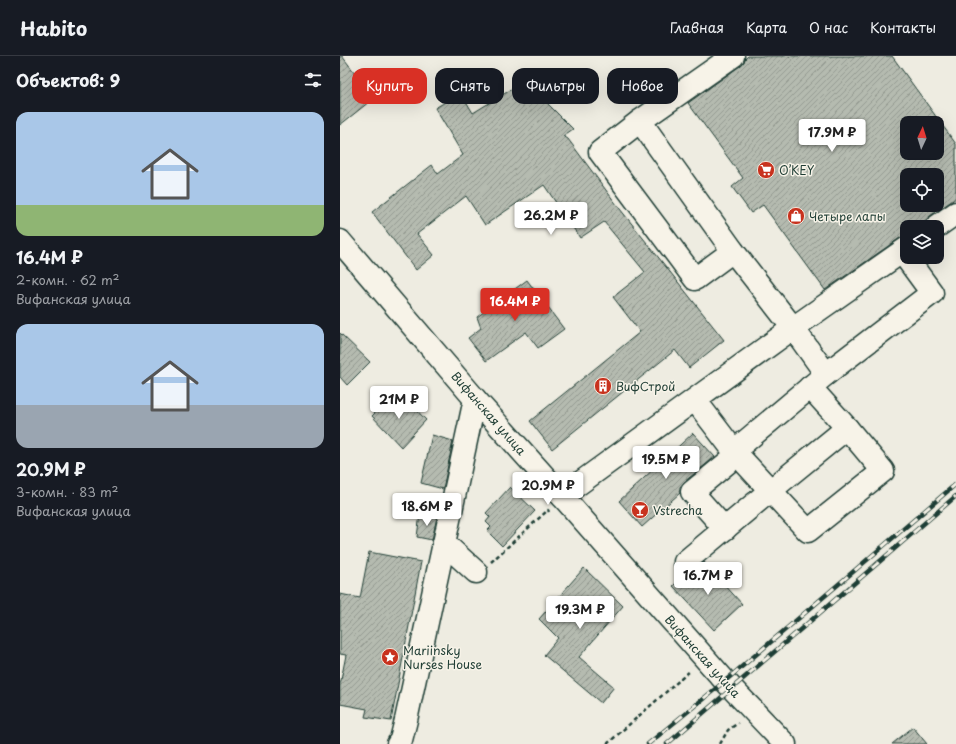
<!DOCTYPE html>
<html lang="ru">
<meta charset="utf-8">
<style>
:root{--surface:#171b24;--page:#242831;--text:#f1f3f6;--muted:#9ea1a6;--line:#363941;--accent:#d93025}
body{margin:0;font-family:"Playpen Sans",sans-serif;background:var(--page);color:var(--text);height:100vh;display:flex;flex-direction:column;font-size:15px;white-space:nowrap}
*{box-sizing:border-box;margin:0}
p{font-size:13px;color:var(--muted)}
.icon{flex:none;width:22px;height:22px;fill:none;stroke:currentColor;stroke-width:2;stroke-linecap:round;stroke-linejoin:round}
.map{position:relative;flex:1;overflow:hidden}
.sheet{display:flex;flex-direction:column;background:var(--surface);width:340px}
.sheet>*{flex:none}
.guide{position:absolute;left:12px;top:12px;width:380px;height:36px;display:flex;gap:8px}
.needle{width:26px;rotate:4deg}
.tools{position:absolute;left:560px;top:60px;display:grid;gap:8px}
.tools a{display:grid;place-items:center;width:44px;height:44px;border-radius:8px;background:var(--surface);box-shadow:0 4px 16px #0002;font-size:20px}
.price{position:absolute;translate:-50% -34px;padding:0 9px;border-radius:4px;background:#fff;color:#222;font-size:13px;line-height:26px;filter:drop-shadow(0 1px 2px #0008)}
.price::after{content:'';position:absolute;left:50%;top:24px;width:12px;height:9px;margin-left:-6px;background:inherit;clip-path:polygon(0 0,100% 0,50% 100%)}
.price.on{background:var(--accent);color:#fff}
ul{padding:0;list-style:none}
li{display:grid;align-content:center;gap:8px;height:212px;padding:0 16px}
li span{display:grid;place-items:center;height:124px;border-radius:12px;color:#555}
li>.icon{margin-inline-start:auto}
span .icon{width:72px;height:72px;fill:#fffc;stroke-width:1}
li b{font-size:17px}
h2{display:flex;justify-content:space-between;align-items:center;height:48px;padding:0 16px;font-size:17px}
.tag{padding:0 14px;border-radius:12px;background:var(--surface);box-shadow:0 4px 16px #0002;font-size:14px;line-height:36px}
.tag.on{background:var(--accent);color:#fff}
header{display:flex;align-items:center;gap:24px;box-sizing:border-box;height:56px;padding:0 20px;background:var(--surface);border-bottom:1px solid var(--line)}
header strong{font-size:19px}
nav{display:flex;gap:22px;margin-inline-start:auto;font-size:14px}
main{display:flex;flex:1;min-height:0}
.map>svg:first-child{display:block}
</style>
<header>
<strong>Habito</strong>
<nav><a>Главная</a><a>Карта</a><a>О нас</a><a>Контакты</a></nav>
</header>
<main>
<section class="sheet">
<h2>Объектов: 9<svg class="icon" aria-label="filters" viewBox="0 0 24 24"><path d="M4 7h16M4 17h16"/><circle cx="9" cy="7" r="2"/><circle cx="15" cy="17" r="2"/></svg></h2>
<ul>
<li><span style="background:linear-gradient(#a9c7e8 75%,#8fb573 0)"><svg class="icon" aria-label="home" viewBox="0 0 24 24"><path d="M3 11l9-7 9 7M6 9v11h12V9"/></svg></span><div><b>16.4M ₽</b><p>2-комн. · 62 m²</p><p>Вифанская улица</p></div></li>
<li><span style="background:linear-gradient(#a9c7e8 65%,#9aa5b1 0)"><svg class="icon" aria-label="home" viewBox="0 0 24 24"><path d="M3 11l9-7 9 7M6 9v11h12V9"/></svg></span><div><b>20.9M ₽</b><p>3-комн. · 83 m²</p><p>Вифанская улица</p></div></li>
</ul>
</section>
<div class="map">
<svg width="616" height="688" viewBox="0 0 616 688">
<defs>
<pattern id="building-hatch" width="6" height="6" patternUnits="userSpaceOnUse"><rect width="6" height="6" fill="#b5bbb0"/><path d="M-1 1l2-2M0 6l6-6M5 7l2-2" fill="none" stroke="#939990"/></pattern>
</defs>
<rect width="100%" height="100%" fill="#eeece1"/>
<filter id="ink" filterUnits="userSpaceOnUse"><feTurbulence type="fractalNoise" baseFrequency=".025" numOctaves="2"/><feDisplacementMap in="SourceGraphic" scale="8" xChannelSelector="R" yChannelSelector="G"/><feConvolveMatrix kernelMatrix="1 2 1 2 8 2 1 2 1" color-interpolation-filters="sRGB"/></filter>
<g filter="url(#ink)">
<g fill="url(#building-hatch)" stroke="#1f3d34" fill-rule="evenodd">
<path d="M0 0H2L34 42 0 69Z"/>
<path d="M408 0H552L616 88V142L589 161 586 164 576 171H567V178L560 182 485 234 423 149 411 157 392 131 403 122 348 47 400 10 404 6 405 3ZM567 67H597V97H567ZM567 119H597V149H567Z"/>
<path d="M185 25 233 73 223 80 228 83 280 153 384 284 349 312 335 294 212 393 190 365 300 276 273 241 305 216 264 166 240 182 204 129 145 169 126 140 77 178 94 199 76 214 32 156 92 109 98 118 123 99 95 52 121 37 133 57Z"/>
<path d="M187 224 224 273 198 292 186 276 146 305 128 282 141 272 137 261Z"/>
<path d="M0 277 30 306 7 329 0 321Z"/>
<path d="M64 341 86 364 61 391 32 360 48 344 54 349Z"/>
<path d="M353 377 375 401 344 426 340 431V437L302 471 279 445Z"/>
<path d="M92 379 113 385 103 433 81 427Z"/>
<path d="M170 431 195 455 162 490 147 475 151 471 146 466 150 461 146 457Z"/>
<path d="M80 458 97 461 92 484 77 481Z"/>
<path d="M29 496 81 506 51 665 25 661 27 653 0 648V629L6 599 0 598V538L20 542Z"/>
<path d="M364 506 402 548 374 574 333 530 346 518 353 516Z"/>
<path d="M244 512 283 550 239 601 274 631 261 647 204 599 218 582 199 563Z"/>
<path d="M573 671 587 688H552Z"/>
</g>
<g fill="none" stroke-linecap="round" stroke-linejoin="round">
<defs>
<g id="minor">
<path d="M393 0 300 65 393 195 453 272 486 318"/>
<path d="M300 65 260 96 355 223 393 195"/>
<path d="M596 171 616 157"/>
<path d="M355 344 394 395 486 318 592 237 562 196"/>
<path d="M394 395 468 475 543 415 507 372 470 331"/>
<path d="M222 440 453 272 567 192"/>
<path d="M385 473 352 436 398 398"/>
<path d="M104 487 136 516"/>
<path d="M345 506 431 434 507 372"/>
<path d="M58 688 61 684 66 664 135 343"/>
</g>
<path id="major" d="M0 185 135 343 222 440 385 625 445 688"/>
</defs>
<use href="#minor" stroke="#1f3d34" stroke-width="25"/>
<use href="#major" stroke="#1f3d34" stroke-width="25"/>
<g stroke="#1f3d34" stroke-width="2.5" stroke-dasharray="4 3" stroke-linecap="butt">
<path d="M151 506 208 454 209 456"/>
<path d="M267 688 351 614"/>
<path d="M380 688 388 674 398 667"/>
</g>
<use href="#minor" stroke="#f7f3e8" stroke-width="22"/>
<use href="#major" stroke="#f7f3e8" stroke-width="22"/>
<defs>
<g id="rail">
<path d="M308 688 385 625 616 428"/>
<path d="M327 688 616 440"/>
</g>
</defs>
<use href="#rail" stroke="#1f3d34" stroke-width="4.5"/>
<use href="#rail" stroke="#f7f3e8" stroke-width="3" stroke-dasharray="9" stroke-linecap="butt"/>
</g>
</g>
<defs>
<symbol id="supermarket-disc" viewBox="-11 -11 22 22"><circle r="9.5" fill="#c8321e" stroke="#f7f3e8"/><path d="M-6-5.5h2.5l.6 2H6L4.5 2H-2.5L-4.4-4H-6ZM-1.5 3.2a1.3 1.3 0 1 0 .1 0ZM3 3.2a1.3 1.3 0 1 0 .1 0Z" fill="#fff"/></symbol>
<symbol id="shop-disc" viewBox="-11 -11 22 22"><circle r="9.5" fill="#c8321e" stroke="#f7f3e8"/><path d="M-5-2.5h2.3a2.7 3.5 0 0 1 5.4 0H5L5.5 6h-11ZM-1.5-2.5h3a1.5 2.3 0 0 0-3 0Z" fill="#fff"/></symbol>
<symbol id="building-disc" viewBox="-11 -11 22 22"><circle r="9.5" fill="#c8321e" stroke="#f7f3e8"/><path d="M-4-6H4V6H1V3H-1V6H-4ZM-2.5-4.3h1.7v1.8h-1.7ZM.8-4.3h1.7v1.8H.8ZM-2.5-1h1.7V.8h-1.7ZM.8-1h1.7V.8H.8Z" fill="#fff"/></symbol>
<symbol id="bar-disc" viewBox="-11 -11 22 22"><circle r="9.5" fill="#c8321e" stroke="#f7f3e8"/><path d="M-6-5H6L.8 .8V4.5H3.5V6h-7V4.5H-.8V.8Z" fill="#fff"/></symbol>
<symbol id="sight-disc" viewBox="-11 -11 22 22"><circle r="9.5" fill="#c8321e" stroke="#f7f3e8"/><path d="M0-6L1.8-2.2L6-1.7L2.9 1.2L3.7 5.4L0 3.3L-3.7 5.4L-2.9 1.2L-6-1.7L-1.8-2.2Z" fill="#fff"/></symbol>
</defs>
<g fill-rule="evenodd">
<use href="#supermarket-disc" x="416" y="104" width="20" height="20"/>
<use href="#shop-disc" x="446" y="150" width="20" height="20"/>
<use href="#building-disc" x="253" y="320" width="20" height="20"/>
<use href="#bar-disc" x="290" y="444" width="20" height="20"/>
<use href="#sight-disc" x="40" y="591" width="20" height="20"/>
</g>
<g text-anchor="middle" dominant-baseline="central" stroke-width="3" stroke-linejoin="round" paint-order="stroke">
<g font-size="12" fill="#1f3d34" stroke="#f7f3e8" text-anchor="start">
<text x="439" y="114">O’KEY</text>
<text x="469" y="160">Четыре лапы</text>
<text x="276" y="330">ВифСтрой</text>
<text x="313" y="454">Vstrecha</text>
<text x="63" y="594">Mariinsky<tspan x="63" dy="14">Nurses House</tspan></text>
</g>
<g font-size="12" fill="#1f3d34" stroke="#f7f3e8">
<text transform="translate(149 357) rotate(49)">Вифанская улица</text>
<text transform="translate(363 600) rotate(48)">Вифанская улица</text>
</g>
</g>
</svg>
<div class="tools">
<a><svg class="needle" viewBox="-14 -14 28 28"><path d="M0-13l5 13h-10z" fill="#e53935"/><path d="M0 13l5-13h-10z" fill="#9ea1a6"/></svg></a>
<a><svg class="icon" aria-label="locate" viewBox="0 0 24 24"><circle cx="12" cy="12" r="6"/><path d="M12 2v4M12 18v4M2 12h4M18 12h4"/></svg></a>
<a><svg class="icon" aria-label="layers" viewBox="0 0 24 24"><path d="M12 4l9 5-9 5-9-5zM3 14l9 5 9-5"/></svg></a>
</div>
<b class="price" style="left:492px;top:97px">17.9M ₽</b>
<b class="price" style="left:211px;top:180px">26.2M ₽</b>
<b class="price on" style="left:175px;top:266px">16.4M ₽</b>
<b class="price" style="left:59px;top:364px">21M ₽</b>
<b class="price" style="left:326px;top:424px">19.5M ₽</b>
<b class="price" style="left:208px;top:450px">20.9M ₽</b>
<b class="price" style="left:87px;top:471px">18.6M ₽</b>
<b class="price" style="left:368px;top:540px">16.7M ₽</b>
<b class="price" style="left:240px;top:574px">19.3M ₽</b>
<div class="guide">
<a class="tag on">Купить</a>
<a class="tag">Снять</a>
<a class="tag">Фильтры</a>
<a class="tag">Новое</a>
</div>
</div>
</main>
